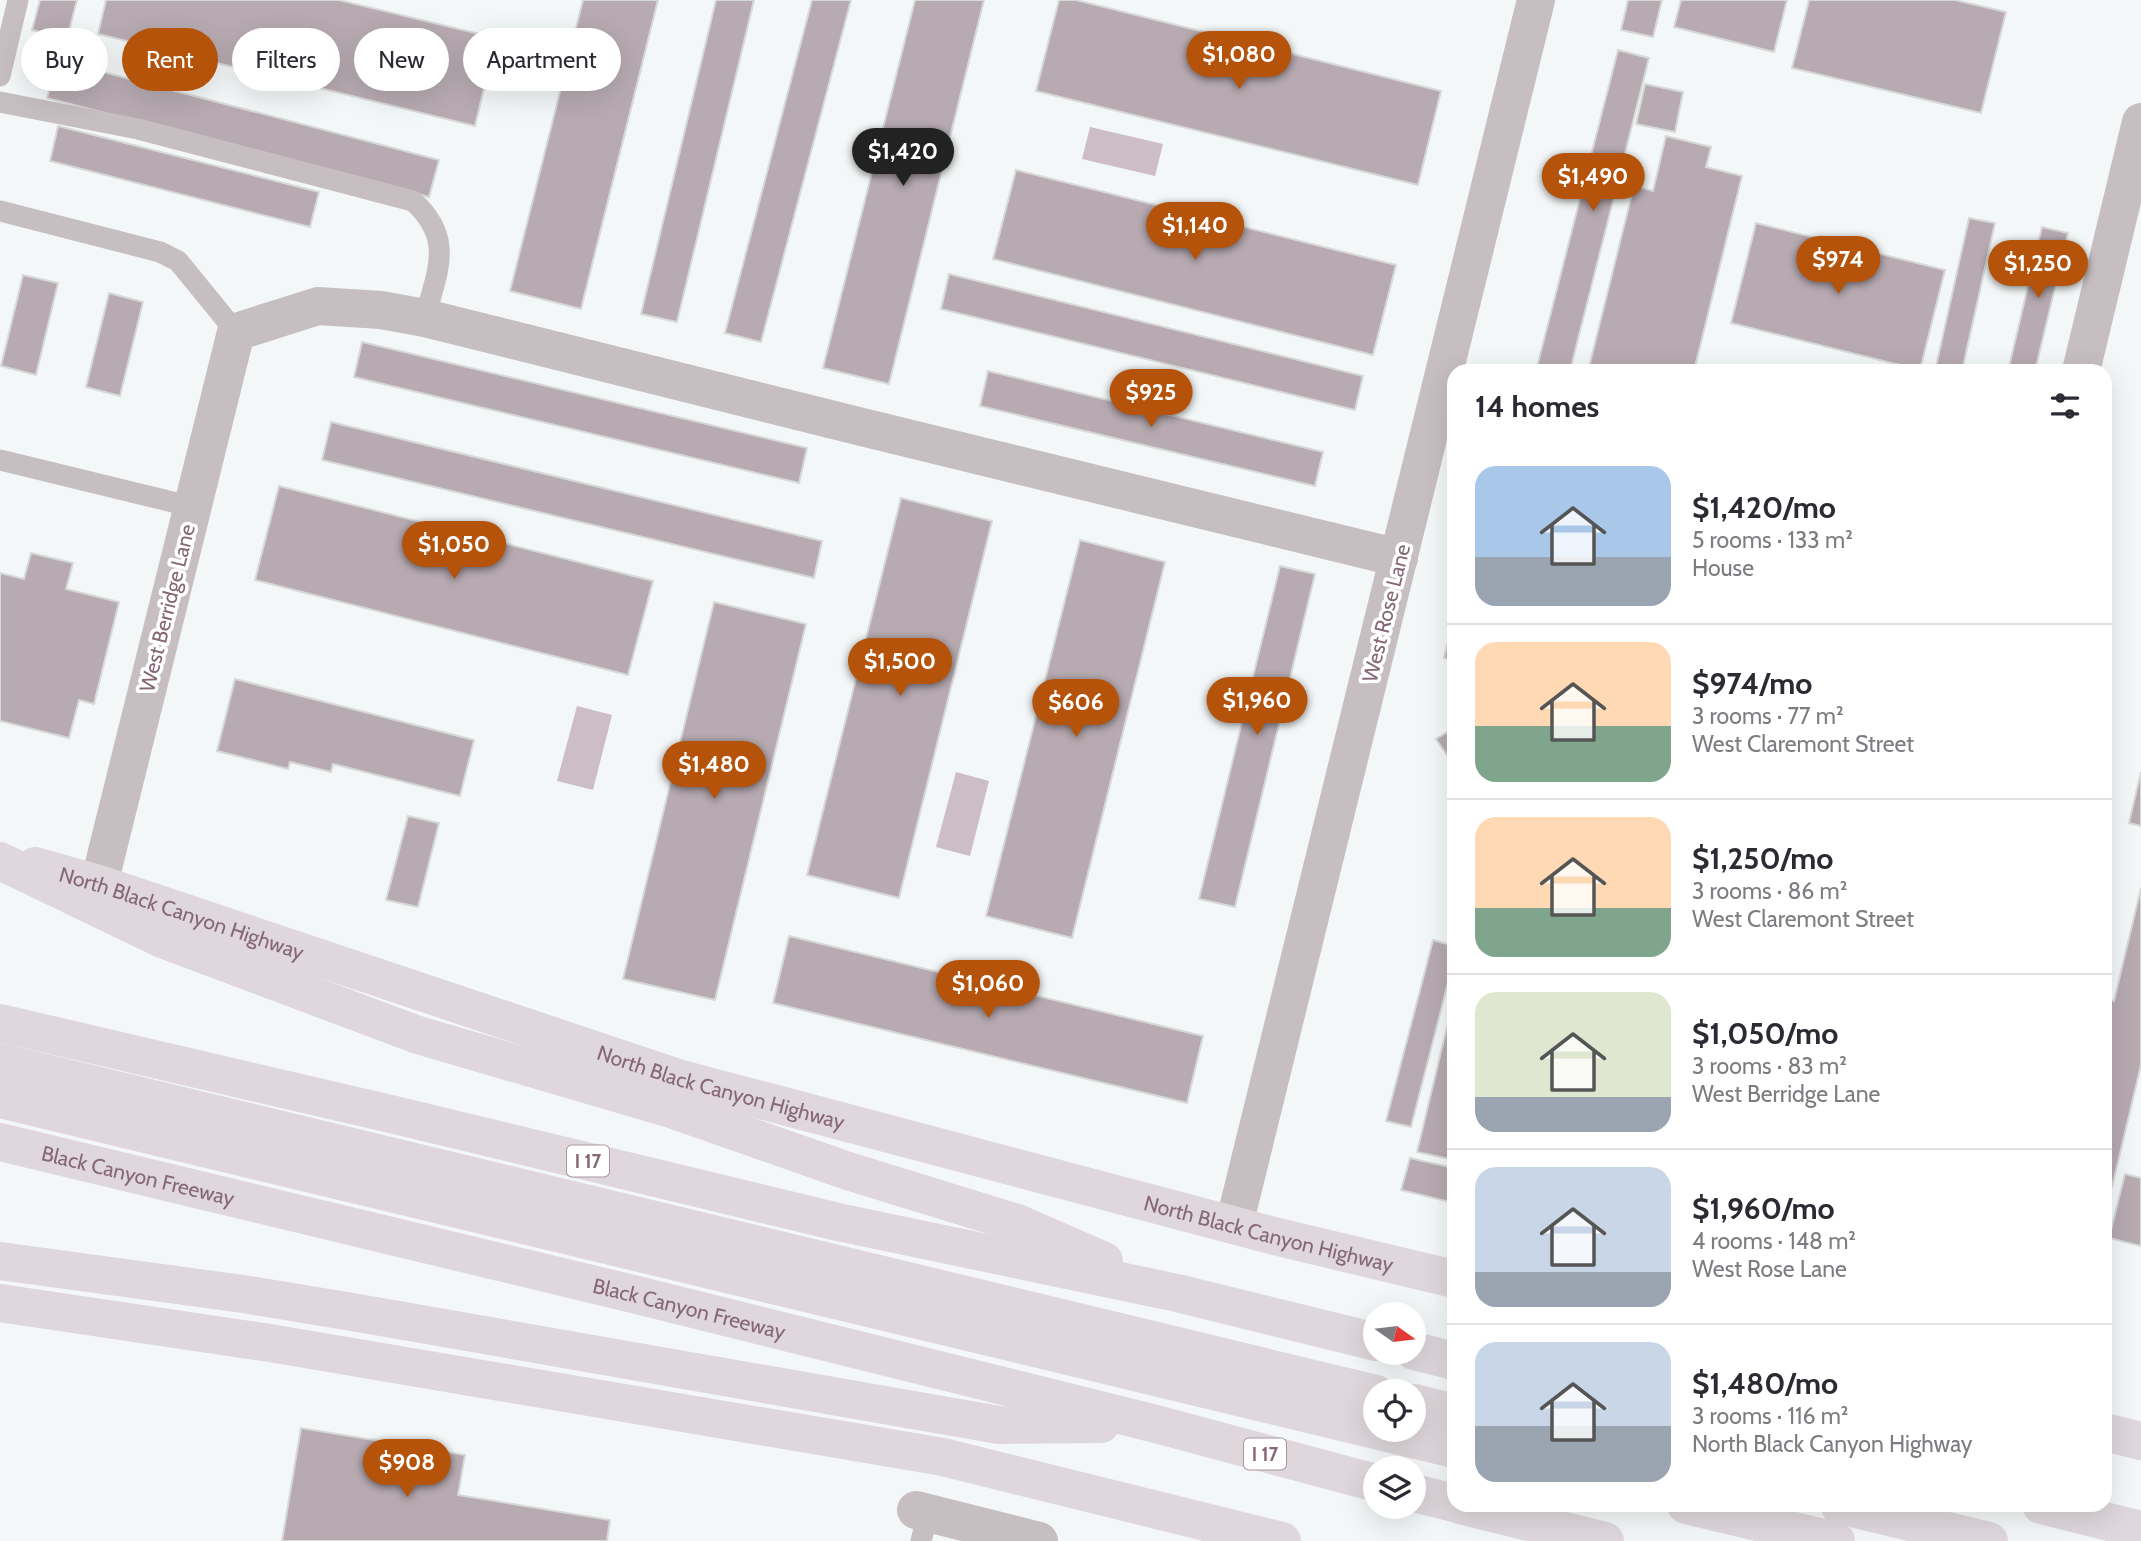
<!DOCTYPE html>
<meta charset="utf-8">
<style>
:root{--surface:#fff;--page:#f2f2f3;--text:#2b2b33;--muted:#7c7c81;--line:#e1e1e2;--accent:#b45309}
body{margin:0;font-family:Cabin,sans-serif;background:var(--page);color:var(--text);height:100vh;display:flex;flex-direction:column;font-size:26px;white-space:nowrap}
*{box-sizing:border-box;margin:0}
p{font-size:23px;color:var(--muted)}
.icon{flex:none;width:38px;height:38px;fill:none;stroke:currentColor;stroke-width:2;stroke-linecap:round;stroke-linejoin:round}
.map{position:relative;flex:1;overflow:hidden}
.side{position:absolute;left:1447px;top:364px;width:665px;height:1148px;display:flex;flex-direction:column;background:var(--surface);border-radius:21px;box-shadow:0 7px 28px #0002}
.side>*{flex:none}
.top-card{position:absolute;left:21px;top:28px;width:665px;height:63px;display:flex;gap:14px}
.needle{width:46px;rotate:104deg}
.fabs{position:absolute;left:1363px;top:1302px;display:grid;gap:14px}
.fabs a{display:grid;place-items:center;width:63px;height:63px;border-radius:50%;background:var(--surface);box-shadow:0 7px 28px #0002;font-size:35px}
.price{position:absolute;translate:-50% -60px;padding:0 16px;border-radius:24px;background:var(--accent);color:#fff;font-size:23px;line-height:46px;filter:drop-shadow(0 2px 4px #0008)}
.price::after{content:'';position:absolute;left:50%;top:42px;width:21px;height:16px;margin-left:-10px;background:inherit;clip-path:polygon(0 0,100% 0,50% 100%)}
.price.active{background:#222;color:#fff}
ul{padding:0;list-style:none}
li{display:flex;align-items:center;gap:21px;height:175px;padding:0 28px}
li+li{border-top:2px solid var(--line)}
li span{display:grid;place-items:center;flex:none;width:196px;height:140px;border-radius:21px;color:#555}
li>.icon{margin-inline-start:auto}
span .icon{width:84px;height:84px;fill:#fffc;stroke-width:1}
li b{font-size:30px}
h2{display:flex;justify-content:space-between;align-items:center;height:84px;padding:0 28px;font-size:30px}
.tag{padding:0 24px;border-radius:32px;background:var(--surface);box-shadow:0 7px 28px #0002;font-size:24px;line-height:63px}
.tag.active{background:var(--accent);color:#fff}
.map>svg:first-child{display:block}
</style>
<div class="map">
<svg width="2141" height="1541" viewBox="0 0 2141 1541">
<rect width="100%" height="100%" fill="#f4f7f7"/>
<g fill="#ccbdc7">
<path d="M1090 127 1163 144 1155 176 1082 159Z"/>
<path d="M577 706 612 715 593 790 557 781Z"/>
<path d="M956 772 989 781 970 856 936 847Z"/>
</g>
<g fill="#b7aab1" stroke="#d7d9d9" stroke-width="2">
<path d="M40 0H77L67 39 32 30Z"/>
<path d="M106 0H339L496 38 475 126 98 34Z"/>
<path d="M583 0H658L581 309 510 291Z"/>
<path d="M716 0H754L677 322 641 314Z"/>
<path d="M812 0H851L761 342 725 333Z"/>
<path d="M915 0H984L889 384 823 368Z"/>
<path d="M1059 0H1076L1441 91 1418 185 1036 91Z"/>
<path d="M1628 0H1662L1653 37 1621 30Z"/>
<path d="M1681 0H1787L1774 52 1674 27Z"/>
<path d="M1809 0H1955L2006 12 1981 113 1792 68Z"/>
<path d="M1618 50 1649 58 1570 371H1536Z"/>
<path d="M57 60 439 160 429 197 47 98Z"/>
<path d="M1645 84 1683 92 1675 132 1636 124Z"/>
<path d="M58 126 319 192 310 227 50 161Z"/>
<path d="M1666 136 1711 147 1706 167 1742 176 1694 371H1588L1634 186 1653 191Z"/>
<path d="M1016 170 1396 265 1373 355 993 259Z"/>
<path d="M1969 218 1995 223 1962 371H1935Z"/>
<path d="M1756 223 1945 270 1920 370 1731 323Z"/>
<path d="M2042 227 2068 233 2035 371H2008Z"/>
<path d="M949 274 1363 376 1355 410 941 309Z"/>
<path d="M23 275 58 283 36 375 1 366Z"/>
<path d="M109 293 143 302 120 396 86 387Z"/>
<path d="M362 342 807 448 799 483 354 377Z"/>
<path d="M988 371 1323 452 1315 486 980 406Z"/>
<path d="M331 422 822 541 814 578 322 460Z"/>
<path d="M279 486 653 581 628 675 255 580Z"/>
<path d="M901 498 992 521 899 898 807 875Z"/>
<path d="M1080 540 1165 562 1072 938 986 916Z"/>
<path d="M31 553 73 563 66 589 119 602 94 704 79 700 69 738 0 721V573L24 579Z"/>
<path d="M1280 566 1315 574 1235 907 1199 899Z"/>
<path d="M714 602 806 624 715 1000 623 979Z"/>
<path d="M1454 617V660L1444 658Z"/>
<path d="M235 679 474 740 460 796 333 764 331 772 290 762 288 769 217 751Z"/>
<path d="M1454 728V763L1453 764 1436 739Z"/>
<path d="M2141 772V826L2129 823Z"/>
<path d="M408 816 439 823 418 907 386 900Z"/>
<path d="M2141 888V1065L2112 1187 2105 1185V999L2114 1001Z"/>
<path d="M789 936 1203 1036 1187 1103 773 1003Z"/>
<path d="M1433 940 1454 946V959L1411 1127 1386 1121Z"/>
<path d="M1454 998V1160L1417 1152Z"/>
<path d="M1410 1158 1454 1168V1203L1401 1190Z"/>
<path d="M2125 1174 2141 1178V1246L2109 1238Z"/>
<path d="M301 1428 465 1455 458 1495 610 1520 607 1541H282Z"/>
</g>
<g fill="none" stroke-linecap="round" stroke-linejoin="round">
<g stroke="#c7bec2" stroke-width="21">
<path d="M0 76 18 0"/>
<path d="M0 102 138 129 413 201C455 239 437 271 425 318"/>
<path d="M0 211 160 252 178 261 236 332"/>
<path d="M0 460 193 507"/>
<path d="M921 1541 928 1513"/>
</g>
<g stroke="#c7bec2" stroke-width="38">
<path d="M2081 371 2141 122"/>
<path d="M99 884 236 332 318 306 381 310 425 318 866 428 1399 558"/>
<path d="M1234 1225 1536 0"/>
<path d="M916 1510 1039 1541"/>
</g>
<g stroke="#dfd7db" stroke-width="38">
<path id="s1" d="M35 866 99 884 678 1078 1274 1236 1454 1279"/>
<path d="M0 1303 270 1343 943 1457 1282 1541"/>
<path d="M2105 1432 2141 1441"/>
</g>
<g stroke="#dfd7db" stroke-width="38">
<path d="M0 861 162 939 418 1035 671 1109 848 1171 1017 1223 1104 1261"/>
<path d="M0 1023 399 1116 838 1222 1177 1293 1376 1342"/>
<path d="M0 1062 1376 1394"/>
<path d="M0 1099 1454 1449"/>
<path id="s2" d="M0 1142 633 1294 1156 1424 1376 1483"/>
<path d="M0 1261 243 1294 358 1313 999 1425 1101 1424"/>
<path d="M1414 1351 1454 1361"/>
<path d="M1414 1403 1454 1413"/>
<path d="M1414 1493 1454 1503"/>
<path d="M1460 1505 1605 1541"/>
<path d="M1686 1505 1836 1541"/>
<path d="M1839 1505 1989 1541"/>
<path d="M2041 1505 2141 1530"/>
</g>
</g>
<g text-anchor="middle" dominant-baseline="central" stroke-width="7" stroke-linejoin="round" paint-order="stroke">
<g fill="#fff" stroke="#aa959f" stroke-width="2">
<rect x="567" y="1145.5" width="42" height="31" rx="5"/>
<rect x="1244" y="1438.5" width="42" height="31" rx="5"/>
</g>
<g font-size="19" font-weight="bold" fill="#856776">
<text x="588" y="1161">I 17</text>
<text x="1265" y="1454">I 17</text>
</g>
<g font-size="21" fill="#856776" stroke="#fff">
<text transform="translate(167 608) rotate(-76)">West Berridge Lane</text>
<text transform="translate(1386 613) rotate(-76)">West Rose Lane</text>
<text stroke="none"><textPath href="#s1" startOffset="154">North Black Canyon Highway</textPath></text>
<text stroke="none"><textPath href="#s1" startOffset="721">North Black Canyon Highway</textPath></text>
<text stroke="none"><textPath href="#s2" startOffset="142">Black Canyon Freeway</textPath></text>
<text stroke="none"><textPath href="#s1" startOffset="1288">North Black Canyon Highway</textPath></text>
<text stroke="none"><textPath href="#s2" startOffset="709">Black Canyon Freeway</textPath></text>
</g>
</g>
</svg>
<div class="fabs">
<a><svg class="needle" viewBox="-14 -14 28 28"><path d="M0-13l5 13h-10z" fill="#e53935"/><path d="M0 13l5-13h-10z" fill="#7c7c81"/></svg></a>
<a><svg class="icon" aria-label="locate" viewBox="0 0 24 24"><circle cx="12" cy="12" r="6"/><path d="M12 2v4M12 18v4M2 12h4M18 12h4"/></svg></a>
<a><svg class="icon" aria-label="layers" viewBox="0 0 24 24"><path d="M12 4l9 5-9 5-9-5zM3 14l9 5 9-5"/></svg></a>
</div>
<b class="price" style="left:1239px;top:91px">$1,080</b>
<b class="price active" style="left:903px;top:188px">$1,420</b>
<b class="price" style="left:1593px;top:213px">$1,490</b>
<b class="price" style="left:1195px;top:262px">$1,140</b>
<b class="price" style="left:1838px;top:296px">$974</b>
<b class="price" style="left:2038px;top:300px">$1,250</b>
<b class="price" style="left:1151px;top:429px">$925</b>
<b class="price" style="left:454px;top:581px">$1,050</b>
<b class="price" style="left:900px;top:698px">$1,500</b>
<b class="price" style="left:1257px;top:737px">$1,960</b>
<b class="price" style="left:1076px;top:739px">$606</b>
<b class="price" style="left:714px;top:801px">$1,480</b>
<b class="price" style="left:988px;top:1020px">$1,060</b>
<b class="price" style="left:407px;top:1499px">$908</b>
<div class="top-card">
<a class="tag">Buy</a>
<a class="tag active">Rent</a>
<a class="tag">Filters</a>
<a class="tag">New</a>
<a class="tag">Apartment</a>
</div>
<section class="side">
<h2>14 homes<svg class="icon" aria-label="filters" viewBox="0 0 24 24"><path d="M4 7h16M4 17h16"/><circle cx="9" cy="7" r="2"/><circle cx="15" cy="17" r="2"/></svg></h2>
<ul>
<li><span style="background:linear-gradient(#a9c7e8 65%,#9aa5b1 0)"><svg class="icon" aria-label="home" viewBox="0 0 24 24"><path d="M3 11l9-7 9 7M6 9v11h12V9"/></svg></span><div><b>$1,420/mo</b><p>5 rooms · 133 m²</p><p>House</p></div></li>
<li><span style="background:linear-gradient(#ffd9b3 60%,#7fa58c 0)"><svg class="icon" aria-label="home" viewBox="0 0 24 24"><path d="M3 11l9-7 9 7M6 9v11h12V9"/></svg></span><div><b>$974/mo</b><p>3 rooms · 77 m²</p><p>West Claremont Street</p></div></li>
<li><span style="background:linear-gradient(#ffd9b3 65%,#7fa58c 0)"><svg class="icon" aria-label="home" viewBox="0 0 24 24"><path d="M3 11l9-7 9 7M6 9v11h12V9"/></svg></span><div><b>$1,250/mo</b><p>3 rooms · 86 m²</p><p>West Claremont Street</p></div></li>
<li><span style="background:linear-gradient(#dfe7d0 75%,#9aa5b1 0)"><svg class="icon" aria-label="home" viewBox="0 0 24 24"><path d="M3 11l9-7 9 7M6 9v11h12V9"/></svg></span><div><b>$1,050/mo</b><p>3 rooms · 83 m²</p><p>West Berridge Lane</p></div></li>
<li><span style="background:linear-gradient(#c9d6e8 75%,#9aa5b1 0)"><svg class="icon" aria-label="home" viewBox="0 0 24 24"><path d="M3 11l9-7 9 7M6 9v11h12V9"/></svg></span><div><b>$1,960/mo</b><p>4 rooms · 148 m²</p><p>West Rose Lane</p></div></li>
<li><span style="background:linear-gradient(#c9d6e8 60%,#9aa5b1 0)"><svg class="icon" aria-label="home" viewBox="0 0 24 24"><path d="M3 11l9-7 9 7M6 9v11h12V9"/></svg></span><div><b>$1,480/mo</b><p>3 rooms · 116 m²</p><p>North Black Canyon Highway</p></div></li>
</ul>
</section>
</div>
